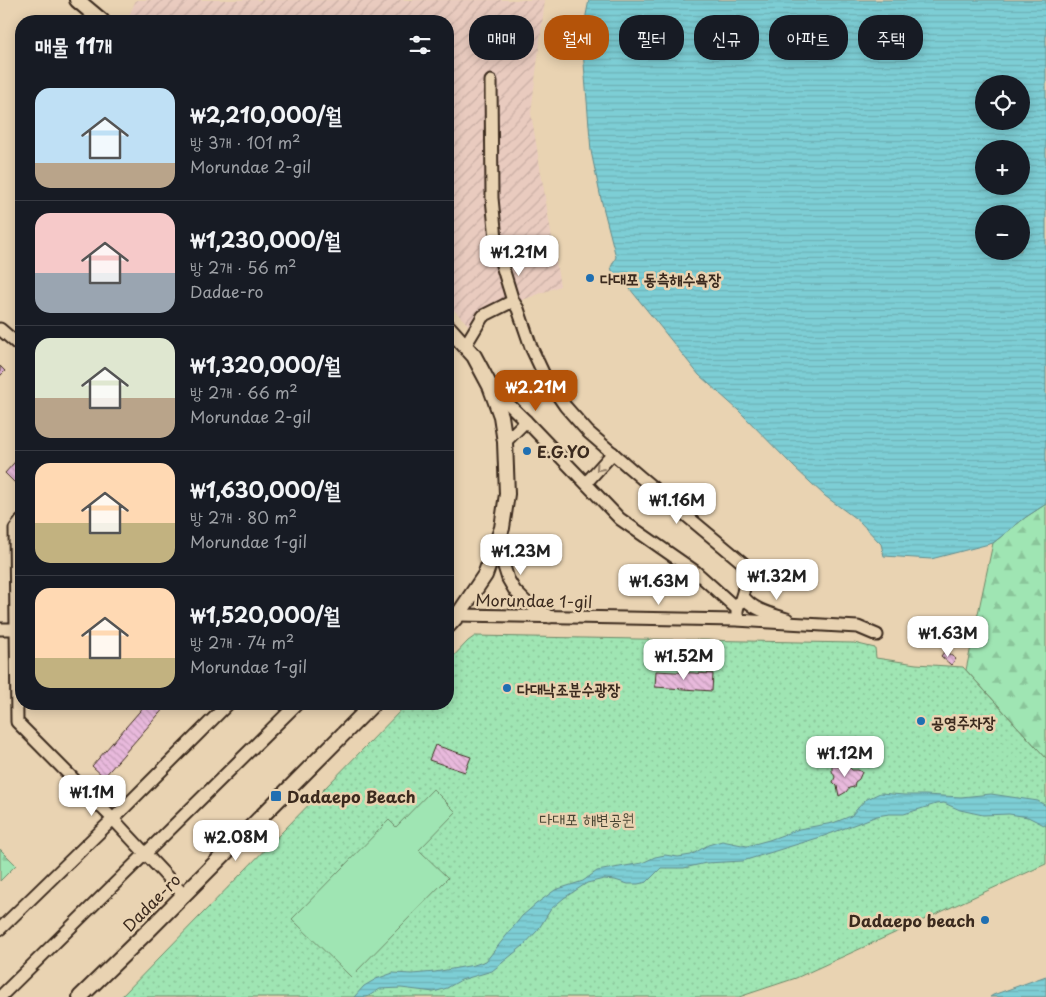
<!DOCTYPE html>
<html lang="ko">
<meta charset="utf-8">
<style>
:root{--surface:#171b24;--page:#20242c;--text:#f1f3f6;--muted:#9ea1a6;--line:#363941;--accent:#b45309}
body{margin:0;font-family:"Playpen Sans","Poor Story",sans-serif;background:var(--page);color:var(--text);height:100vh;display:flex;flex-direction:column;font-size:19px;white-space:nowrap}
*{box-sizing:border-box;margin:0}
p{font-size:16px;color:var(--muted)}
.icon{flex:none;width:28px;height:28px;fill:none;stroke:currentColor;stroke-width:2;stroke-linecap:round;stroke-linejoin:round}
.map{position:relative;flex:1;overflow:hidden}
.panel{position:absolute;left:15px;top:15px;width:439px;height:695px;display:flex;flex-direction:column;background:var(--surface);border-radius:20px;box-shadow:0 2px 12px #0003}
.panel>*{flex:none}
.hud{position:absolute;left:469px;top:15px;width:475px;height:45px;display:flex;gap:10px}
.tools{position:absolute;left:975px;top:75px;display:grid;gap:10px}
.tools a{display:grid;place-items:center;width:55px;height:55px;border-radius:50%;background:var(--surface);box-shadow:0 2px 12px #0003;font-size:25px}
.price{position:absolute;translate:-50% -42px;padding:0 11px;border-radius:10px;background:#fff;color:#222;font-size:16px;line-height:32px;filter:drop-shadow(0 1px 2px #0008)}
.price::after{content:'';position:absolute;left:50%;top:30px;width:15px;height:11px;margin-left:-8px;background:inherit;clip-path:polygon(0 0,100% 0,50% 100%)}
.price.active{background:var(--accent);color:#fff}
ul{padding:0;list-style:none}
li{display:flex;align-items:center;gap:15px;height:125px;padding:0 20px}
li+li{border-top:1px solid var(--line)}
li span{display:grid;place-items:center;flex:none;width:140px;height:100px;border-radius:15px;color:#555}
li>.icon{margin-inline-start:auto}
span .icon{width:60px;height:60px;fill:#fffc;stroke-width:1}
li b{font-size:21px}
h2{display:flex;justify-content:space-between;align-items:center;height:60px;padding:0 20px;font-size:21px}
.chip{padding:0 18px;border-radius:20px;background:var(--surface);box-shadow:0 2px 12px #0003;font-size:18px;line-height:45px}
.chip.active{background:var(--accent);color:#fff}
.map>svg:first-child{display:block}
</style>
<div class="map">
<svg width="1046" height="997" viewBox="0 0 1046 997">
<defs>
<pattern id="industrial-furrows" width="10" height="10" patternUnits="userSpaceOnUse" patternTransform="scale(1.25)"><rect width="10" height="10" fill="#e9cbbf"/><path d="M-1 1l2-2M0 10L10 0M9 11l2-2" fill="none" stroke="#c9aea4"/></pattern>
<pattern id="forest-firs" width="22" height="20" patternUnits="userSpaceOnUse" patternTransform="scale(1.25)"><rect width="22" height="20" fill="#9fe5b3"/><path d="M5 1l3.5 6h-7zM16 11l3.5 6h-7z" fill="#8ac59a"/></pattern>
<pattern id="park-dots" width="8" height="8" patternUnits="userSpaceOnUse" patternTransform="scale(1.25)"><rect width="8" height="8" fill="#9fe5b3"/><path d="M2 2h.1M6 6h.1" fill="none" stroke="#8ac59a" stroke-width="1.8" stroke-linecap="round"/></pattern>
<pattern id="water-rules" width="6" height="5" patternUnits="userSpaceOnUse" patternTransform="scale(1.25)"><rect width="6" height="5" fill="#7dced5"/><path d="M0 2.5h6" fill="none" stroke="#6db1b6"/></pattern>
<pattern id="building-back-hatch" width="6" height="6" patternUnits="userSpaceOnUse" patternTransform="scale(1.25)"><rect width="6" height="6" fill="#e8b9dc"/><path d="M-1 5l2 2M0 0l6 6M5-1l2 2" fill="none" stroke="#c89fbc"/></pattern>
</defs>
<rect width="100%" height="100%" fill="#e9d3b2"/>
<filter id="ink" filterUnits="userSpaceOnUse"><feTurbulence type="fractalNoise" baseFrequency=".02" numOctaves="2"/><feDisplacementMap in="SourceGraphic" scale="10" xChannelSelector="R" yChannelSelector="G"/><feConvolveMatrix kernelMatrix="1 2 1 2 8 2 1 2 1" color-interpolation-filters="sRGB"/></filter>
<g filter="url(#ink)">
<path fill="url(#industrial-furrows)" d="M136 0H545L531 113 560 286 496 310 481 330 474 331 448 304V21H133L128 18Z"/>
<g fill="url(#forest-firs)" stroke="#6d8868">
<path d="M1046 504V758L966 670 993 543 1026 517Z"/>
<path d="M0 849 16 865 0 881Z"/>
</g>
<path fill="url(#park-dots)" stroke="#6d8868" d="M475 636 854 643 875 648 876 658 916 664 963 667 1046 758V864L796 978 739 997H121L407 704H448V662L468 641Z"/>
<path fill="#9fe5b3" stroke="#6d8868" d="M433 789 456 812 419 850 448 878 351 977 292 919 389 820 396 827Z"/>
<g fill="url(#water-rules)" stroke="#638c8c" fill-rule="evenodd">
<path d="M589 0H1046V504L1026 517 993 543 931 559 884 556 881 544 859 521 825 496 794 467 738 410 699 375 626 284 615 281 611 267 616 257 601 199 591 151 583 51 586 15ZM984 84H1021V121H984ZM984 149H1021V186H984ZM984 214H1021V251H984Z"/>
<path d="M880 793 904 795H925L961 797 991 794 1038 801 1046 806V826L1028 817 1009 814 983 815 960 810 944 803 936 804 904 814H889L877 816 824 836 743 861 706 863 684 868H661L647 882 638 884H628L615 880 604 879 587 883 564 898 551 909 538 930 523 946 492 971 461 980 447 988 434 992 401 988 380 989 367 997H354L364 986 376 979 393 973 412 974 435 972 474 965 486 961 522 916 536 904 555 890 583 881 597 871 642 863 655 857 665 855 678 857 691 855 708 845 722 841 747 846 769 840 799 829 833 823 851 816 865 800Z"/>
<path d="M1046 976V997H990L993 995Z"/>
</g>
<g fill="url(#building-back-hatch)" stroke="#3b2a1e">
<path d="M0 366 5 371 0 376Z"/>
<path d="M21 455V480L17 485 5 473Z"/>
<path d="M945 651 956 659 951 665 941 656Z"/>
<path d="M656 671 713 674 712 691 655 687Z"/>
<path d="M146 704H160L165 707 104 777 92 766Z"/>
<path d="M435 745 471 757 465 772 429 760Z"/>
<path d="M832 766H836L843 768 848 766 852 770H858L862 772 859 779 855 782 854 787 849 788 846 792 839 796 837 786 833 782 835 777 832 771Z"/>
</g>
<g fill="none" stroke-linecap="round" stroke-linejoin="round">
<defs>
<g id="minor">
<path d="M491 81 492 198 497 249 513 301 518 309 531 347 545 377 565 406 588 432 639 476 743 563C748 579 744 594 737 609"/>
<path d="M0 329 21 347"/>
<path d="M465 346 483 316 513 301"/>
<path d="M490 386 526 421 505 442"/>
<path d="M526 421 620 519 696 572 737 609V615"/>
<path d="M586 483 613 453"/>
<path d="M21 521 15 529 17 722 113 819 184 895"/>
<path d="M501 537V557L508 579 515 591 526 602 550 617"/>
<path d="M743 596C752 610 772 614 787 619"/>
<path d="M458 615 736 620 858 627 877 635"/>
<path d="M0 629H15"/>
<path d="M0 929 113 819 228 704"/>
<path d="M0 997 297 704"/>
</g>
<g id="major">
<path d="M77 0 102 21"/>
<path d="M448 327 474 356 490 386 501 416 505 442 507 494 502 528 485 575 458 615 448 626"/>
<path d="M80 997 150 929 373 704"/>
</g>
</defs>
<use href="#minor" stroke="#3b2a1e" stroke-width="15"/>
<use href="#major" stroke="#3b2a1e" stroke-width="18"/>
<use href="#minor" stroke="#e9d3b2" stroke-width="11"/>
<use href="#major" stroke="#e9d3b2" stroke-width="14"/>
</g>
<defs><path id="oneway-chevron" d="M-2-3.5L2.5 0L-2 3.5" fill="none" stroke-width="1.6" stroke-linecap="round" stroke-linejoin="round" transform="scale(1.25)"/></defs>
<use stroke="#927e68" href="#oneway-chevron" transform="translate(599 468) rotate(132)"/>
</g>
<g fill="#1f6fb2" stroke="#e9d3b2" stroke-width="2">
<circle cx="590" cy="278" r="5"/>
<circle cx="527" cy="451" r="5"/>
<circle cx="507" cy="688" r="5"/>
<circle cx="921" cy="721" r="5"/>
<rect x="270" y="790" width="12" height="12" rx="2.5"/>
<circle cx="985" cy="920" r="5"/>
</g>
<g text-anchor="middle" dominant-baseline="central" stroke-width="5" stroke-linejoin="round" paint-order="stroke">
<g font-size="16" font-weight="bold" fill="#3b2a1e" stroke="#e9d3b2" text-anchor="start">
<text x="600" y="278">다대포 동측해수욕장</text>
<text x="537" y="451">E.G.YO</text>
<text x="517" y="688">다대낙조분수광장</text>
<text x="931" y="721">공영주차장</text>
<text x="287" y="796">Dadaepo Beach</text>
<text x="975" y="920" text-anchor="end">Dadaepo beach</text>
</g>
<g font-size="16" fill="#3b2a1e" stroke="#e9d3b2">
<text transform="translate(534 600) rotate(1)">Morundae 1-gil</text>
<text transform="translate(151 902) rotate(-45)">Dadae-ro</text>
</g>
<g font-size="16" fill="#4a4634" stroke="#e9d3b2">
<text x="587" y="818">다대포 해변공원</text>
</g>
</g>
</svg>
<div class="tools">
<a><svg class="icon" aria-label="locate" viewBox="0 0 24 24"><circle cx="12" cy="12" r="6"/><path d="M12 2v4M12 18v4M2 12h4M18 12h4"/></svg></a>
<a>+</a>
<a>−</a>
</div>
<b class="price" style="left:519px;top:277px">₩1.21M</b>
<b class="price active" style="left:536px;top:412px">₩2.21M</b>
<b class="price" style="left:677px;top:525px">₩1.16M</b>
<b class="price" style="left:521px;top:576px">₩1.23M</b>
<b class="price" style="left:777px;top:601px">₩1.32M</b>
<b class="price" style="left:659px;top:606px">₩1.63M</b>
<b class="price" style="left:948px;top:658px">₩1.63M</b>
<b class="price" style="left:684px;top:681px">₩1.52M</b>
<b class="price" style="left:845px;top:778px">₩1.12M</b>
<b class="price" style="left:92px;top:817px">₩1.1M</b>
<b class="price" style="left:236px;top:862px">₩2.08M</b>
<div class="hud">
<a class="chip">매매</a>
<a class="chip active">월세</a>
<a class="chip">필터</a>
<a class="chip">신규</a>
<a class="chip">아파트</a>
<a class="chip">주택</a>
</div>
<section class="panel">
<h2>매물 11개<svg class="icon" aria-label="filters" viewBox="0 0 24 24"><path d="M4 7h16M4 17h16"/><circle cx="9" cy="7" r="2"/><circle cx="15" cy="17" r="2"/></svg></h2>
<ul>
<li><span style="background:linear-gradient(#bfe0f5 75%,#b9a48a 0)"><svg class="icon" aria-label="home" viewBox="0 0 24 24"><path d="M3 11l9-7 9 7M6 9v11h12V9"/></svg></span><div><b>₩2,210,000/월</b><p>방 3개 · 101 m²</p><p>Morundae 2-gil</p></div></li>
<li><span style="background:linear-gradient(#f6c9c9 60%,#9aa5b1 0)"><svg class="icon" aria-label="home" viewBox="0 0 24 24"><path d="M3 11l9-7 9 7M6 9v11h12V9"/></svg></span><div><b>₩1,230,000/월</b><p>방 2개 · 56 m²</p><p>Dadae-ro</p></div></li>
<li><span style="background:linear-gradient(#dfe7d0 60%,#b9a48a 0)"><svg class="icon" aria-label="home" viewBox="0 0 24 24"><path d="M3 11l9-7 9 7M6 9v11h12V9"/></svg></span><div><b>₩1,320,000/월</b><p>방 2개 · 66 m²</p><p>Morundae 2-gil</p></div></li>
<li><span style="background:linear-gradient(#ffd9b3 60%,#c2b280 0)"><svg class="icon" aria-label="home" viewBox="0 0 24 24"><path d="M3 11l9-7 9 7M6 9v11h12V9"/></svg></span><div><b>₩1,630,000/월</b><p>방 2개 · 80 m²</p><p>Morundae 1-gil</p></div></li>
<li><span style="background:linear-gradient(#ffd9b3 70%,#c2b280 0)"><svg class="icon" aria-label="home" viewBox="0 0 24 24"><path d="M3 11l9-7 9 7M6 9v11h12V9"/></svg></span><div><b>₩1,520,000/월</b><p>방 2개 · 74 m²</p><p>Morundae 1-gil</p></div></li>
</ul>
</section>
</div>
